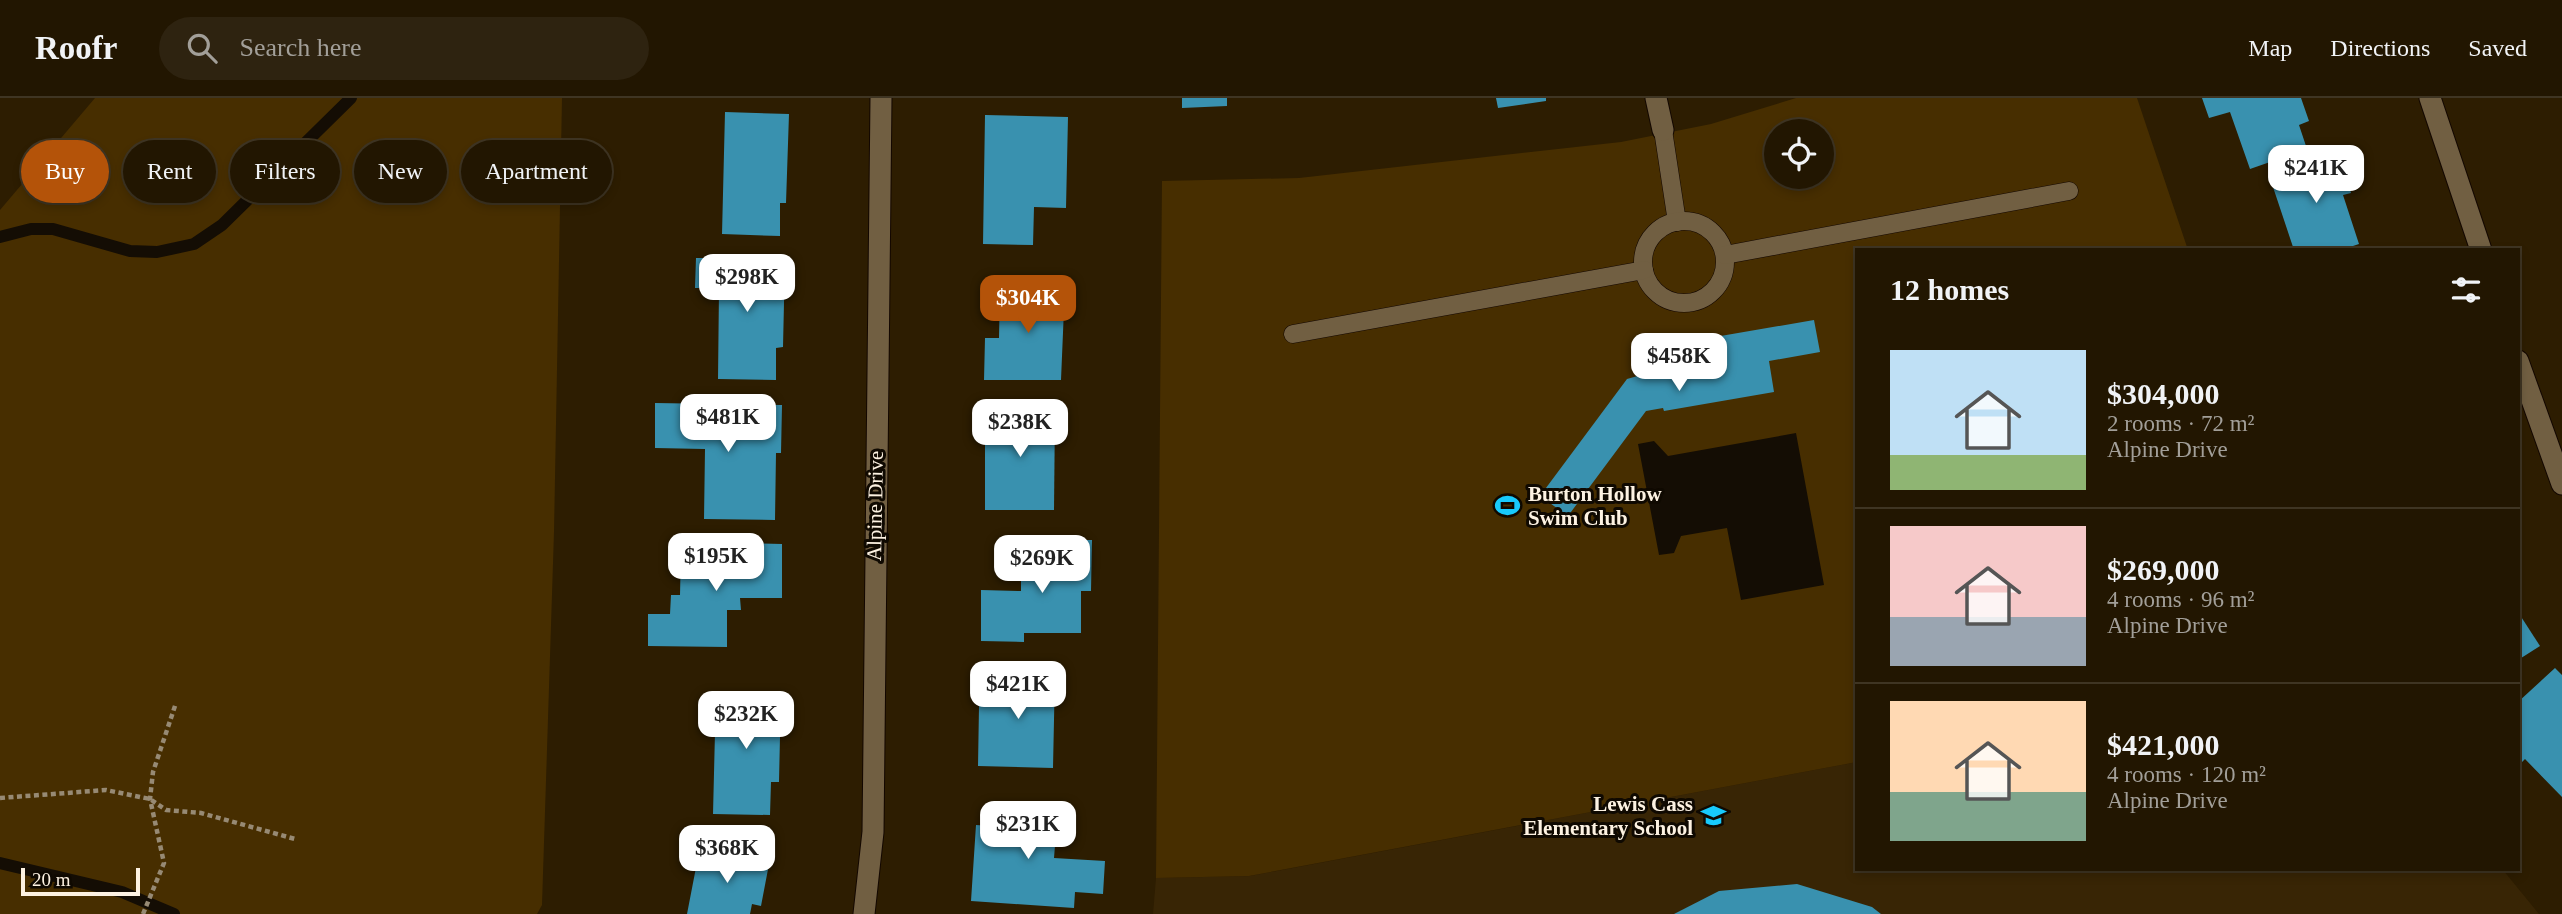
<!DOCTYPE html>
<meta charset="utf-8">
<style>
:root{--surface:#221601;--page:#2e2310;--text:#f1f3f6;--muted:#a29f99;--line:#3f3523;--accent:#b45309}
body{margin:0;font-family:Georgia,serif;background:var(--page);color:var(--text);height:100vh;display:flex;flex-direction:column;font-size:26px;white-space:nowrap}
*{box-sizing:border-box;margin:0}
p{font-size:23px;color:var(--muted)}
.icon{flex:none;width:38px;height:38px;fill:none;stroke:currentColor;stroke-width:2;stroke-linecap:round;stroke-linejoin:round}
.map{position:relative;flex:1;overflow:hidden}
.sheet{position:absolute;left:1855px;top:150px;width:665px;height:623px;display:flex;flex-direction:column;background:var(--surface);border-radius:0px;box-shadow:0 4px 10px #0003,0 0 0 2px var(--line)}
.sheet>*{flex:none}
.banner{position:absolute;left:21px;top:42px;width:665px;height:63px;display:flex;gap:14px}
.buttons{position:absolute;left:1764px;top:21px;display:grid;gap:14px}
.buttons a{display:grid;place-items:center;width:70px;height:70px;border-radius:50%;background:var(--surface);box-shadow:0 4px 10px #0003,0 0 0 2px var(--line);font-size:35px}
.scale{position:absolute;left:21px;bottom:18px;width:119px;box-sizing:border-box;padding-left:7px;border:4px solid #fdf2e2;border-top:0;font-size:19px;line-height:24px;white-space:nowrap;color:#fdf2e2;-webkit-text-stroke:5px #0f0901;paint-order:stroke}
.price{position:absolute;translate:-50% -60px;padding:0 16px;border-radius:14px;background:#fff;color:#222;font-size:23px;line-height:46px;filter:drop-shadow(0 2px 4px #0008)}
.price::after{content:'';position:absolute;left:50%;top:42px;width:21px;height:16px;margin-left:-10px;background:inherit;clip-path:polygon(0 0,100% 0,50% 100%)}
.price.selected{background:var(--accent);color:#fff}
ul{padding:0;list-style:none}
li{display:flex;align-items:center;gap:21px;height:175px;padding:0 35px}
li+li{border-top:2px solid var(--line)}
li span{display:grid;place-items:center;flex:none;width:196px;height:140px;border-radius:0px;color:#555}
li>.icon{margin-inline-start:auto}
span .icon{width:84px;height:84px;fill:#fffc;stroke-width:1}
li b{font-size:30px}
h2{display:flex;justify-content:space-between;align-items:center;height:84px;padding:0 35px;font-size:30px}
.tag{padding:0 24px;border-radius:32px;background:var(--surface);box-shadow:0 4px 10px #0003,0 0 0 2px var(--line);font-size:24px;line-height:63px}
.tag.selected{background:var(--accent);color:#fff}
header{display:flex;align-items:center;gap:42px;box-sizing:border-box;height:98px;padding:0 35px;background:var(--surface);border-bottom:2px solid var(--line)}
header strong{font-size:33px}
nav{display:flex;gap:38px;margin-inline-start:auto;font-size:24px}
.search{width:490px;height:63px;background:var(--page);display:flex;align-items:center;gap:18px;box-sizing:border-box;padding:0 24px;border-radius:38px;color:var(--muted);font-size:26px}
.map>svg:first-child{display:block}
</style>
<header>
<strong>Roofr</strong>
<div class="search"><svg class="icon" aria-label="search" viewBox="0 0 24 24"><circle cx="10" cy="10" r="6"/><path d="M15 15l6 6"/></svg>Search here</div>
<nav><a>Map</a><a>Directions</a><a>Saved</a></nav>
</header>
<div class="map">
<svg width="2562" height="816" viewBox="0 0 2562 816">
<rect width="100%" height="100%" fill="#2d1d01"/>
<path fill="#382505" d="M1857 664V772H2503L2539 816H1153L1156 780 1250 778Z"/>
<g fill="#472e00" fill-rule="evenodd">
<path d="M95 0H562L554 434 542 807 537 816H0V112Z"/>
<path d="M1796 0H2137L2188 152H1857V664L1249 778 1156 780 1162 83 1299 80 1621 44 1711 26ZM1776 33H1822V79H1776Z"/>
</g>
<path fill="#140d04" d="M1796 335 1824 487 1741 502 1727 430 1681 438 1674 455 1659 457 1638 346 1654 343 1668 358Z"/>
<g fill="none" stroke-linecap="round" stroke-linejoin="round">
<g stroke="#140d04" stroke-width="12">
<path d="M0 139 31 131H53L130 153 157 154 194 146 222 127 351 0"/>
<path d="M0 765 122 794 174 816"/>
</g>
</g>
<g fill="#3991af">
<path d="M1182 0H1227V8L1182 10Z"/>
<path d="M1496 0H1546V3L1498 10Z"/>
<path d="M2202 0H2301L2309 23 2299 27 2307 51 2250 71 2230 14 2209 20Z"/>
<path d="M725 14 789 16 786 105H780V138L722 136Z"/>
<path d="M985 17 1068 19 1066 110 1034 109 1033 147 983 146Z"/>
<path d="M2338 54 2351 95 2343 97 2359 146 2341 152H2294L2269 77Z"/>
<path d="M696 160H785L783 249 776 250V282L718 281 719 190H695Z"/>
<path d="M1000 187H1065L1061 282H984L985 240H999Z"/>
<path d="M1814 222 1820 254 1769 263 1774 294 1664 313 1663 310 1646 313 1568 418 1540 398 1627 281 1641 277 1638 259 1653 257 1651 250Z"/>
<path d="M655 305 782 307 781 355H776L775 422 704 421 705 351 655 350Z"/>
<path d="M985 311H1055L1054 412H985Z"/>
<path d="M1034 442H1092L1091 493H1081V535H1024V544L981 543V492L1021 493V478H1033Z"/>
<path d="M730 445 782 446V500H740L741 512H727V549L648 548V516H670L671 497H680L681 452H730Z"/>
<path d="M2518 514 2540 548 2518 562Z"/>
<path d="M2555 570 2562 577V699L2525 661 2518 668V604Z"/>
<path d="M992 573 1055 574 1053 670 978 668 979 608H992Z"/>
<path d="M716 593 781 594 779 684H771L770 717 713 716Z"/>
<path d="M993 706 1058 710 1054 760 1105 763 1103 796 1075 794 1074 810 971 803 976 727 991 728Z"/>
<path d="M699 754 769 766 761 808 752 806 750 816H687Z"/>
<path d="M1797 786 1872 809 1881 816H1674L1719 793Z"/>
</g>
<g fill="none" stroke-linecap="round" stroke-linejoin="round">
<defs>
<g id="lane">
<path d="M1663 32 1677 124"/>
<circle cx="1684" cy="164" r="41"/>
<path d="M1725 157 2069 93"/>
<path d="M1293 236 1644 172"/>
</g>
<g id="street">
<path d="M1656 0 1663 32"/>
<path d="M2430 0 2481 152"/>
<path d="M2518 263 2562 386"/>
<path d="M864 816 873 734 881 0"/>
</g>
</defs>
<use href="#lane" stroke="#130700" stroke-width="19"/>
<use href="#street" stroke="#130700" stroke-width="23"/>
<g stroke="#978a74" stroke-width="4.5" stroke-dasharray="5 3.5" stroke-linecap="butt">
<path d="M0 700 106 692 150 701 166 712 201 715 295 741"/>
<path d="M143 816 164 765 150 701 153 674 176 605"/>
</g>
<use href="#lane" stroke="#715f42" stroke-width="18"/>
<use href="#street" stroke="#715f42" stroke-width="21"/>
</g>
<defs>
<symbol id="stadium-bare" viewBox="-9 -9 18 18"><path d="M0-5a6.5 5 0 1 0 0 10a6.5 5 0 1 0 0-10ZM-3.5-1.8h7v3.6h-7Z" fill="#18cafc" stroke="#0f0901" stroke-width="2.5" paint-order="stroke"/></symbol>
<symbol id="school-bare" viewBox="-9 -9 18 18"><path d="M0-5L7-2L0 1L-7-2ZM-4 1L0 2.5L4 1V4Q0 6-4 4Z" fill="#18cafc" stroke="#0f0901" stroke-width="2.5" paint-order="stroke"/></symbol>
</defs>
<g fill-rule="evenodd">
<use href="#stadium-bare" x="1490" y="390" width="35" height="35"/>
<use href="#school-bare" x="1696" y="700" width="35" height="35"/>
</g>
<g text-anchor="middle" dominant-baseline="central" stroke-width="6" stroke-linejoin="round" paint-order="stroke">
<g font-size="21" font-weight="bold" fill="#fdf2e2" stroke="#0f0901" text-anchor="start">
<text x="1528" y="396">Burton Hollow<tspan x="1528" dy="24">Swim Club</tspan></text>
<text x="1693" y="706" text-anchor="end">Lewis Cass<tspan x="1693" dy="24">Elementary School</tspan></text>
</g>
<g font-size="21" fill="#fdf2e2" stroke="#0f0901">
<text transform="translate(875 408) rotate(-89)">Alpine Drive</text>
</g>
</g>
</svg>
<div class="buttons">
<a><svg class="icon" aria-label="locate" viewBox="0 0 24 24"><circle cx="12" cy="12" r="6"/><path d="M12 2v4M12 18v4M2 12h4M18 12h4"/></svg></a>
</div>
<div class="scale">20 m</div>
<b class="price" style="left:2316px;top:107px">$241K</b>
<b class="price" style="left:747px;top:216px">$298K</b>
<b class="price selected" style="left:1028px;top:237px">$304K</b>
<b class="price" style="left:1679px;top:295px">$458K</b>
<b class="price" style="left:728px;top:356px">$481K</b>
<b class="price" style="left:1020px;top:361px">$238K</b>
<b class="price" style="left:716px;top:495px">$195K</b>
<b class="price" style="left:1042px;top:497px">$269K</b>
<b class="price" style="left:1018px;top:623px">$421K</b>
<b class="price" style="left:746px;top:653px">$232K</b>
<b class="price" style="left:1028px;top:763px">$231K</b>
<b class="price" style="left:727px;top:787px">$368K</b>
<div class="banner">
<a class="tag selected">Buy</a>
<a class="tag">Rent</a>
<a class="tag">Filters</a>
<a class="tag">New</a>
<a class="tag">Apartment</a>
</div>
<section class="sheet">
<h2>12 homes<svg class="icon" aria-label="filters" viewBox="0 0 24 24"><path d="M4 7h16M4 17h16"/><circle cx="9" cy="7" r="2"/><circle cx="15" cy="17" r="2"/></svg></h2>
<ul>
<li><span style="background:linear-gradient(#bfe0f5 75%,#8fb573 0)"><svg class="icon" aria-label="home" viewBox="0 0 24 24"><path d="M3 11l9-7 9 7M6 9v11h12V9"/></svg></span><div><b>$304,000</b><p>2 rooms · 72 m²</p><p>Alpine Drive</p></div></li>
<li><span style="background:linear-gradient(#f6c9c9 65%,#9aa5b1 0)"><svg class="icon" aria-label="home" viewBox="0 0 24 24"><path d="M3 11l9-7 9 7M6 9v11h12V9"/></svg></span><div><b>$269,000</b><p>4 rooms · 96 m²</p><p>Alpine Drive</p></div></li>
<li><span style="background:linear-gradient(#ffd9b3 65%,#7fa58c 0)"><svg class="icon" aria-label="home" viewBox="0 0 24 24"><path d="M3 11l9-7 9 7M6 9v11h12V9"/></svg></span><div><b>$421,000</b><p>4 rooms · 120 m²</p><p>Alpine Drive</p></div></li>
</ul>
</section>
</div>
